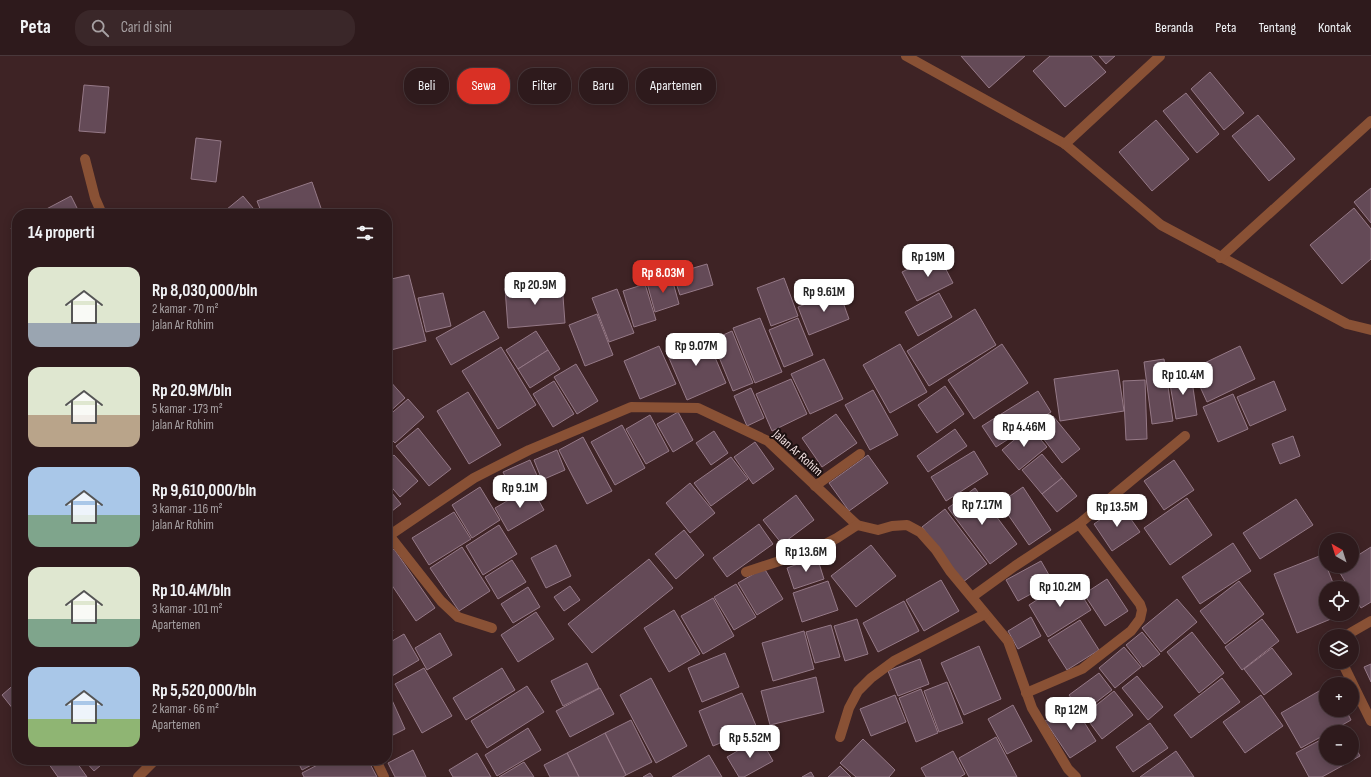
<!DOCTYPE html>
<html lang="id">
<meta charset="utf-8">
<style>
:root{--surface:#2e1a1c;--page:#3a2729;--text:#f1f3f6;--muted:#a7a1a3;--line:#49383b;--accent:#d93025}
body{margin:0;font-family:"Sofia Sans Condensed",sans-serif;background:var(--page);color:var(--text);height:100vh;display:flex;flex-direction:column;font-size:15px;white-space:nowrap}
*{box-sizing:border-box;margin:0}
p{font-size:13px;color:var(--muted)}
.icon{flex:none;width:22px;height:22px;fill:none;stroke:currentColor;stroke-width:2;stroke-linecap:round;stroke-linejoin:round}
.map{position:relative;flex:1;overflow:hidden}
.panel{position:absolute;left:12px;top:153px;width:380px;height:556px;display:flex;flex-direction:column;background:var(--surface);border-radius:16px;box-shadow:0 2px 10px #0003,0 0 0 1px var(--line)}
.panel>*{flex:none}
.banner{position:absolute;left:404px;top:12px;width:380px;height:36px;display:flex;gap:8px}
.needle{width:26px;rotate:321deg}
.buttons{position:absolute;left:1319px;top:477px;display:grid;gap:8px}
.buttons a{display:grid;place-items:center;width:40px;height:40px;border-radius:50%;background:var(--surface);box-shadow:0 2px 10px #0003,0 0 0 1px var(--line);font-size:20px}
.price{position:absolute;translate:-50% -34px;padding:0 9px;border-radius:8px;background:#fff;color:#222;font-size:13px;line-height:26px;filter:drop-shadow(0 1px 2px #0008)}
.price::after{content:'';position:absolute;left:50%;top:24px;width:12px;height:9px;margin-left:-6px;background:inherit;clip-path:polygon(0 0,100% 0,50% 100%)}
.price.active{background:var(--accent);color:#fff}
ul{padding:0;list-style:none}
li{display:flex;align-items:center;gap:12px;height:100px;padding:0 16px}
li span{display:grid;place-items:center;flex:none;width:112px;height:80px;border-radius:12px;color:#555}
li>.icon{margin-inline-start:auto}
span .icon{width:48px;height:48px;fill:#fffc;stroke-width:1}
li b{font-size:17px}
h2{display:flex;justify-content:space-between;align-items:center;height:48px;padding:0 16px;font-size:17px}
.tag{padding:0 14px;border-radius:16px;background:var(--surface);box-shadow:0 2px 10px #0003,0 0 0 1px var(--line);font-size:14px;line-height:36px}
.tag.active{background:var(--accent);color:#fff}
header{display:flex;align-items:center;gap:24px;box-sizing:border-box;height:56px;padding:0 20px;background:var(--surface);border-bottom:1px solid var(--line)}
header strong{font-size:19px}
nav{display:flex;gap:22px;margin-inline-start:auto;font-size:14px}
.search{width:280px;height:36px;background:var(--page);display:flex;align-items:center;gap:10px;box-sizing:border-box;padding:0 14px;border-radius:16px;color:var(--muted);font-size:15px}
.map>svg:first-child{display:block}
</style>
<header>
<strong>Peta</strong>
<div class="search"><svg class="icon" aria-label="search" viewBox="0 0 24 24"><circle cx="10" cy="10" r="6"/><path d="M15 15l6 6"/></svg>Cari di sini</div>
<nav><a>Beranda</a><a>Peta</a><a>Tentang</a><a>Kontak</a></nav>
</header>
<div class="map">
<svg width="1371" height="721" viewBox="0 0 1371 721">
<rect width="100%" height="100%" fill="#3e2325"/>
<g fill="#644a57" stroke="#957987">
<path d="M961 0H1025L989 32Z"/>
<path d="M1050 0H1091L1106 16 1065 51 1033 15Z"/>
<path d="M1099 0H1115L1106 8Z"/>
<path d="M1210 16 1244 57 1224 74 1191 33Z"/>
<path d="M84 29 109 31 105 77 79 75Z"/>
<path d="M1186 37 1219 78 1197 97 1163 55Z"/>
<path d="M1258 59 1295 103 1269 125 1232 80Z"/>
<path d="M1156 64 1189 103 1152 135 1119 96Z"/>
<path d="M196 82 221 85 216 126 191 123Z"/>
<path d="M312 126 323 158H262L257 145Z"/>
<path d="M1371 132V167L1354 146Z"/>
<path d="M71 140 80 158H37Z"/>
<path d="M243 140 258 158H221Z"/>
<path d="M1354 152 1371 173V203L1342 228 1310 189Z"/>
<path d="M17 169V182L11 172Z"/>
<path d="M938 198 953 227 917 245 902 216Z"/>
<path d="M707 208 713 229 680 239 673 218Z"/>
<path d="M409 219 426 285 387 295V224Z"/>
<path d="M671 219 679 248 655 256 647 227Z"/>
<path d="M784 222 798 260 771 270 757 232Z"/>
<path d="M562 227 565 267 508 272 505 232Z"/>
<path d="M645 228 656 264 634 271 623 235Z"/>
<path d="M617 233 634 277 609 286 592 242Z"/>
<path d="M839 235 849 263 809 279 798 251Z"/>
<path d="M443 237 451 270 426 276 418 242Z"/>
<path d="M939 237 952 261 918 280 905 256Z"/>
<path d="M975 253 996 289 929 330 907 295Z"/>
<path d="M484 255 499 282 451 309 436 282Z"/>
<path d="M597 258 613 299 585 310 569 269Z"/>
<path d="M760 262 782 316 755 327 733 272Z"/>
<path d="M798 262 813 299 784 311 769 274Z"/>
<path d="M536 275 548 294 518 313 506 294Z"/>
<path d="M732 275 753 327 733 335 712 284Z"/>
<path d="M705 278 726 327 687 344 666 295Z"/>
<path d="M900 288 927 336 890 357 863 309Z"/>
<path d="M1002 288 1028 327 974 363 948 324Z"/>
<path d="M659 290 676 328 640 343 624 305Z"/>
<path d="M1240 290 1255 323 1207 346 1192 313Z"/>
<path d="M501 291 536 349 498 373 462 315Z"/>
<path d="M548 294 560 313 530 332 518 313Z"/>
<path d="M824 303 843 343 810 358 791 318Z"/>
<path d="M1164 303 1173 365 1152 368 1144 306Z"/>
<path d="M576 308 598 345 577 358 554 321Z"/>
<path d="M1118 314 1124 355 1060 365 1054 323Z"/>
<path d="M1191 318 1197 359 1176 363 1169 322Z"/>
<path d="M791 323 807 358 772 375 756 338Z"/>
<path d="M389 324 405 342 387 358V326Z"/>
<path d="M1145 324 1147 383 1126 384 1123 325Z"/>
<path d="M554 325 574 358 553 371 533 338Z"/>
<path d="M1274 325 1286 354 1250 370 1237 341Z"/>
<path d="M945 330 964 358 937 377 918 349Z"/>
<path d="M751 332 764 362 747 370 734 340Z"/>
<path d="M873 334 898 379 870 394 845 349Z"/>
<path d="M1038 335 1051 356 996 391 982 370Z"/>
<path d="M468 336 501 389 469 408 437 355Z"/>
<path d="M1233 338 1248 373 1218 386 1203 351Z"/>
<path d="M408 343 424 361 395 387 387 379V361Z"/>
<path d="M678 356 693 384 673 396 657 368Z"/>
<path d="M836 358 857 387 822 411 802 382Z"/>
<path d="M650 359 669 395 646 408 626 373Z"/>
<path d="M1053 360 1080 393 1062 407 1036 373Z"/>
<path d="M622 369 645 412 615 429 591 386Z"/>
<path d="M1030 371 1047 391 1019 414 1002 394Z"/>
<path d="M418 372 451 413 429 430 396 390Z"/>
<path d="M955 373 967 390 928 416 917 400Z"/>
<path d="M714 375 728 397 711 409 696 387Z"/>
<path d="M1293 380 1300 400 1280 408 1272 388Z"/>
<path d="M583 381 612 435 587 448 559 394Z"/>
<path d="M755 386 774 413 753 428 734 401Z"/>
<path d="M557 394 565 414 542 424 534 404Z"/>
<path d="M974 395 988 418 946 445 931 421Z"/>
<path d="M1042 398 1062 422 1042 438 1022 414Z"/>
<path d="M394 399 418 425 400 441 387 426V405Z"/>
<path d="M868 399 888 427 849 455 829 427Z"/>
<path d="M731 401 748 423 711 450 694 427Z"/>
<path d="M530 404 540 426 513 437 503 416Z"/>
<path d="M1174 404 1194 434 1164 454 1144 425Z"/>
<path d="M1062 422 1077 440 1057 456 1042 438Z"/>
<path d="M690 427 715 457 690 477 666 447Z"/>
<path d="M387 431 401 448 387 459Z"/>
<path d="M480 431 500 464 472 482 452 449Z"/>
<path d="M531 431 544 454 508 475 495 452Z"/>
<path d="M1023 431 1051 474 1029 489 1000 447Z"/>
<path d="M975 432 1017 488 990 508 948 452Z"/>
<path d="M796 439 814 464 782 488 763 464Z"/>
<path d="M1187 442 1212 479 1170 509 1144 472Z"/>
<path d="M1296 443 1313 469 1260 503 1243 477Z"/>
<path d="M1121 449 1140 476 1112 495 1094 468Z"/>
<path d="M945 453 987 508 963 526 922 471Z"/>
<path d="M454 456 471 483 429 509 412 482Z"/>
<path d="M759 468 773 488 727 521 713 502Z"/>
<path d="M499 469 517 498 483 519 466 490Z"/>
<path d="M684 474 704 499 676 523 655 498Z"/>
<path d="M1233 487 1251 515 1200 548 1182 521Z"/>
<path d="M556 489 571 520 546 532 531 502Z"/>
<path d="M871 489 896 520 856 551 831 520Z"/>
<path d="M462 491 490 535 459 555 430 512Z"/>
<path d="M1371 491V546L1361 552 1352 537V532H1349L1337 512 1340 510H1352V503Z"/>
<path d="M394 493 435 552 416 565 387 522V498Z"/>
<path d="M1322 499 1335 532H1326V558H1343L1297 577 1274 518Z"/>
<path d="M817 501 824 523 794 533 787 512Z"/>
<path d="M649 503 673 532 592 597 568 568Z"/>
<path d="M512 504 526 526 498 543 485 521Z"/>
<path d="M1041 505 1053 526 1018 545 1006 524Z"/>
<path d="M764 512 783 543 757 559 738 527Z"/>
<path d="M1071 522 1091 554 1048 581 1029 549Z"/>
<path d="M1107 523 1128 555 1105 570 1084 538Z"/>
<path d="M941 524 959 555 924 575 906 544Z"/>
<path d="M828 525 838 554 802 566 793 537Z"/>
<path d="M1239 525 1264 558 1225 588 1200 555Z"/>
<path d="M736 528 756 561 734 574 714 541Z"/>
<path d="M570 530 580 544 564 555 554 541Z"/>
<path d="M528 531 540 551 513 567 501 548Z"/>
<path d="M713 542 734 580 703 598 681 560Z"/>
<path d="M1177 543 1197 566 1161 596 1142 572Z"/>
<path d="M904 545 919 575 878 596 863 567Z"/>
<path d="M674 554 700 598 669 616 644 572Z"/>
<path d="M536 556 554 583 518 606 501 579Z"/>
<path d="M1031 561 1041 580 1018 593 1008 575Z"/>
<path d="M387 563 393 575 387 577Z"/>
<path d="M857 563 868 598 845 605 834 570Z"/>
<path d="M1262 563 1279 585 1242 614 1225 591Z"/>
<path d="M1080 564 1099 594 1067 614 1048 584Z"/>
<path d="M831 569 840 601 815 607 806 576Z"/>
<path d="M804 575 814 613 773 625 762 587Z"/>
<path d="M1142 576 1160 598 1143 611 1126 589Z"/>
<path d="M1192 576 1224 617 1199 637 1167 596Z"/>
<path d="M440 577 452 599 427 614 415 592Z"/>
<path d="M404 578 419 604 392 620 387 611V588Z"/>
<path d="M979 590 1001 643 964 659 941 607Z"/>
<path d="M1124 591 1141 611 1115 632 1099 612Z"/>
<path d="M1272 592 1292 618 1264 639 1244 613Z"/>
<path d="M725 597 739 631 702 646 688 612Z"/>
<path d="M920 603 929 628 898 640 888 615Z"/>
<path d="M587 607 599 632 563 650 551 625Z"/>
<path d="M1371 608V626L1364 611Z"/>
<path d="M424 612 452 660 422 677 395 628Z"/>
<path d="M502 612 515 634 466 664 453 642Z"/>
<path d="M1099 617 1112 634 1082 657 1069 639Z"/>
<path d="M1137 620 1163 651 1148 664 1122 632Z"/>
<path d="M816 621 824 656 770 669 761 635Z"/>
<path d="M651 622 687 690 656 707 620 639Z"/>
<path d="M1222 622 1240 646 1191 682 1174 659Z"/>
<path d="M17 626V658L2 639Z"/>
<path d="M947 626 963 667 939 676 924 635Z"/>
<path d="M527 630 544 656 487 692 471 665Z"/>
<path d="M1326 631V654H1346L1351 664 1330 676H1326V678L1301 692 1281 657Z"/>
<path d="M600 632 614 658 570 681 556 655Z"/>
<path d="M387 633 405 673 387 682Z"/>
<path d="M921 633 938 677 916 686 899 642Z"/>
<path d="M1114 635 1133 659 1102 683 1084 659Z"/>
<path d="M742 637 757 672 713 690 699 655Z"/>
<path d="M895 639 906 666 871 680 860 653Z"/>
<path d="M1261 639 1283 670 1245 697 1223 666Z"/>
<path d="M1072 647 1096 685 1070 702 1045 665Z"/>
<path d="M1013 649 1032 685 1007 698 988 663Z"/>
<path d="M631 664 652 706 626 719 605 677Z"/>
<path d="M1150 667 1168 692 1133 716 1116 691Z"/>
<path d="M1345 671 1347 676H1334Z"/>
<path d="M528 672 541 694 497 720 485 699Z"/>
<path d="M605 677 626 719 623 721H579L567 697Z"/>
<path d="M996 681 1017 721H969L959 702Z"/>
<path d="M1326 681V702H1352V685L1360 700 1322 721H1309L1296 697Z"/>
<path d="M760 682 773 705 744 721H739L727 701Z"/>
<path d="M863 683 895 714 889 721H856L840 707Z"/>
<path d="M413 694 426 721H395L388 707Z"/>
<path d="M953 695 965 718 960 721H926L921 712Z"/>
<path d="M1176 695 1194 721H1140Z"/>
<path d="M477 697 491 721H453L449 714Z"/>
<path d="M567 697 579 721H550L544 709Z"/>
<path d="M709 699 722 721H672Z"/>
<path d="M46 704H75L87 721H58Z"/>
<path d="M84 704H107L94 715Z"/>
<path d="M297 704H321L302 714Z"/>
<path d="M327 704H368L377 721H304L302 717Z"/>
<path d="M524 706 534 721H499Z"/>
<path d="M840 710 851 721H828Z"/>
<path d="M811 716 814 721H802Z"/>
<path d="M650 717 653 721H643Z"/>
</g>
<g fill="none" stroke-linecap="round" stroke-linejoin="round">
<g stroke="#895135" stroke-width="10">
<path d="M906 0 1065 88 1161 169 1347 268 1371 274"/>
<path d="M1065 88 1160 0"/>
<path d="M85 103 95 142 102 158"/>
<path d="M1220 202 1371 65"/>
<path d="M815 430 860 398"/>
<path d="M1079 468 1185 380"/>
<path d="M389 479 441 545 458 561 492 572"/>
<path d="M387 481 474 422 529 394 631 351 698 352 768 385 857 469 878 474 892 470 907 469 920 476 936 494 950 515 1008 585 1032 652 1068 713 1076 721"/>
<path d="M746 516 816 493 837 482 857 469"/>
<path d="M972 541 1015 510 1079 468 1100 495 1140 548 1142 554 1140 563 1131 575 1082 613 1026 637"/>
<path d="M1345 580 1371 565"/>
<path d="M1342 606 1371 665"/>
<path d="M840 681 849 652 858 635 871 622 894 605 985 558"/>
<path d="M376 704 384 721"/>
<path d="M138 721 155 704"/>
</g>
</g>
<g text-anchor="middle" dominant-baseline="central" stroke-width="4" stroke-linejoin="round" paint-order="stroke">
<g font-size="13" fill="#f3e1e1" stroke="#1d1111">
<text transform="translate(798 397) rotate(42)">Jalan Ar Rohim</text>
</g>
</g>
</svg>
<div class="buttons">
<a><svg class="needle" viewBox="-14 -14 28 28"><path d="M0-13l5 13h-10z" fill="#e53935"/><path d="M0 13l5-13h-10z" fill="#a7a1a3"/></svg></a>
<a><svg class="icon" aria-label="locate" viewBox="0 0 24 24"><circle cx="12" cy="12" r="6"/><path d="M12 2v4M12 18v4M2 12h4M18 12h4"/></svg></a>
<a><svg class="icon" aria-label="layers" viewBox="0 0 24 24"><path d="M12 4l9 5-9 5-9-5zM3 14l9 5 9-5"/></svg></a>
<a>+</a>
<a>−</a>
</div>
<b class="price" style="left:928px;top:222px">Rp 19M</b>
<b class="price active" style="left:663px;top:238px">Rp 8.03M</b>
<b class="price" style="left:535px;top:250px">Rp 20.9M</b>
<b class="price" style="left:824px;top:257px">Rp 9.61M</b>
<b class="price" style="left:696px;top:311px">Rp 9.07M</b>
<b class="price" style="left:1183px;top:340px">Rp 10.4M</b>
<b class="price" style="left:1024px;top:392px">Rp 4.46M</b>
<b class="price" style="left:520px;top:453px">Rp 9.1M</b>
<b class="price" style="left:982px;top:470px">Rp 7.17M</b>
<b class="price" style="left:1117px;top:472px">Rp 13.5M</b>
<b class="price" style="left:806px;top:517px">Rp 13.6M</b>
<b class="price" style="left:1060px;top:552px">Rp 10.2M</b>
<b class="price" style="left:1071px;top:675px">Rp 12M</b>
<b class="price" style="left:750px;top:703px">Rp 5.52M</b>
<div class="banner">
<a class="tag">Beli</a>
<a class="tag active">Sewa</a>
<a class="tag">Filter</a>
<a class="tag">Baru</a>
<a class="tag">Apartemen</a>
</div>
<section class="panel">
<h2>14 properti<svg class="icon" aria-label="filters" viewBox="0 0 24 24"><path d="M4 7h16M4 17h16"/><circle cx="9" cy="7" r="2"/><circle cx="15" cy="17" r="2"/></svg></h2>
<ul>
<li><span style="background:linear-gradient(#dfe7d0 70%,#9aa5b1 0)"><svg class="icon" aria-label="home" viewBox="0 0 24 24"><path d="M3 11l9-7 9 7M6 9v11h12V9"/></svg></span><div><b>Rp 8,030,000/bln</b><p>2 kamar · 70 m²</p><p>Jalan Ar Rohim</p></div></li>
<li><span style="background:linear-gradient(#dfe7d0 60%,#b9a48a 0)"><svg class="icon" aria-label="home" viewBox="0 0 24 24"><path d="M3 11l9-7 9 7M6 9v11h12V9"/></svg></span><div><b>Rp 20.9M/bln</b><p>5 kamar · 173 m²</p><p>Jalan Ar Rohim</p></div></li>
<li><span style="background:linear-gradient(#a9c7e8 60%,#7fa58c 0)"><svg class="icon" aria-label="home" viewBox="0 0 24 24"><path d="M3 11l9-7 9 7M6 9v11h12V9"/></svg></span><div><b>Rp 9,610,000/bln</b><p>3 kamar · 116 m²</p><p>Jalan Ar Rohim</p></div></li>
<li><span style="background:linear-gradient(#dfe7d0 65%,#7fa58c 0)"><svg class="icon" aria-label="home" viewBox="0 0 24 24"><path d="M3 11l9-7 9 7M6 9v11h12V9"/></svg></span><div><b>Rp 10.4M/bln</b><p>3 kamar · 101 m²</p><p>Apartemen</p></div></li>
<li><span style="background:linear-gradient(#a9c7e8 65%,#8fb573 0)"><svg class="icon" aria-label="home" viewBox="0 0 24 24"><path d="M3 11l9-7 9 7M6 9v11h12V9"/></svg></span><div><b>Rp 5,520,000/bln</b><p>2 kamar · 66 m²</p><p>Apartemen</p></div></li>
</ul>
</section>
</div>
